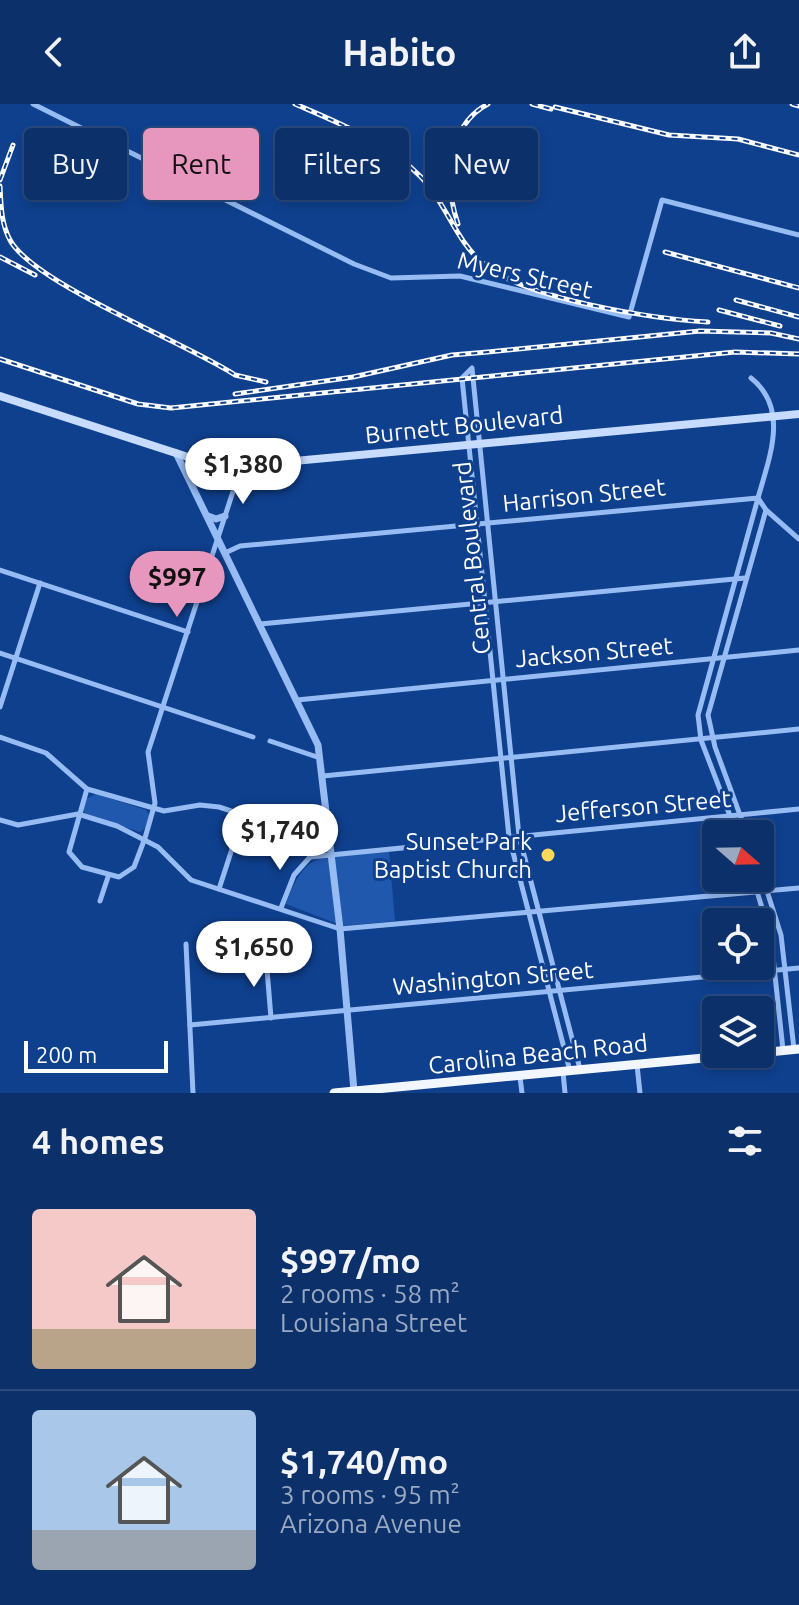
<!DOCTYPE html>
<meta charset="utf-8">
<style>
:root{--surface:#0b306a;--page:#193c72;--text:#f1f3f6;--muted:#9aa9c1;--line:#2b4b7e;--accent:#e797bd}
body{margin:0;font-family:Ubuntu,sans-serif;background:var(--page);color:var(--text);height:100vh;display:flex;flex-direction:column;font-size:30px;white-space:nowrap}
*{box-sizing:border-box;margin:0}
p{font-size:26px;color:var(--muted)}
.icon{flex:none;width:44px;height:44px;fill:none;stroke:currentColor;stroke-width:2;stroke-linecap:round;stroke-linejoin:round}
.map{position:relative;height:989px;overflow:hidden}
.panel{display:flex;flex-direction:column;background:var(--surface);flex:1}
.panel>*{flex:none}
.banner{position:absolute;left:24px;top:24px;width:752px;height:72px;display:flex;gap:16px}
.needle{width:52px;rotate:110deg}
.controls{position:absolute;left:702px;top:716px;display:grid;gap:16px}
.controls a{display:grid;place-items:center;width:72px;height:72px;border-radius:8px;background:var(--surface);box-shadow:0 4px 12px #0003,0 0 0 2px var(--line);font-size:40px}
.scale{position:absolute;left:24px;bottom:20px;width:144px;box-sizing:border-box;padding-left:8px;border:4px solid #fff;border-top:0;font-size:22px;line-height:28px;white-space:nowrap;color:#fff;-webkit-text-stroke:6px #0f408e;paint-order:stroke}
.price{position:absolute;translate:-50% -68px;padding:0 18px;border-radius:28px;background:#fff;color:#222;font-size:26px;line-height:52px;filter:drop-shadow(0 2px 4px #0008)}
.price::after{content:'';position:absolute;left:50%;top:48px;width:24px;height:18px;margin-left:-12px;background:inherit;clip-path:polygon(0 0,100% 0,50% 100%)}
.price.active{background:var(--accent);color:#111}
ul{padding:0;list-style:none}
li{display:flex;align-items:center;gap:24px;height:200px;padding:0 32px}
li+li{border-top:2px solid var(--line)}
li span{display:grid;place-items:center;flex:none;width:224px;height:160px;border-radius:8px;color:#555}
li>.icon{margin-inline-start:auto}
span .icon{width:96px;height:96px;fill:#fffc;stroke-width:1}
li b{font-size:34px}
h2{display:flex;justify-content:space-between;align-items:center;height:96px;padding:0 32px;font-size:34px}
.tag{padding:0 28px;border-radius:8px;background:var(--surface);box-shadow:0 4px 12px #0003,0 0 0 2px var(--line);font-size:28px;line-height:72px}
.tag.active{background:var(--accent);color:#111}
header{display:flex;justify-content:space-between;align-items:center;height:104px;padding:0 32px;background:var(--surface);font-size:36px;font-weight:700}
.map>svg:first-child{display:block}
</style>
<header><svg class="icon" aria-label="back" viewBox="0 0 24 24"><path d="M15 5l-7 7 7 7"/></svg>Habito<svg class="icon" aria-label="share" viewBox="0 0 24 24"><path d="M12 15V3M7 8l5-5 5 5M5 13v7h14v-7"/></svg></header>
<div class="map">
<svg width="799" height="989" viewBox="0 0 799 989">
<rect width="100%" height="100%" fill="#0f408e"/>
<g fill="#2058ae">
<path d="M96 690 146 706 150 712 146 724 140 728 86 711 83 706 86 695Z"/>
<path d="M389 747 395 817 343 822 286 800C307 739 333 752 389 747Z"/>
</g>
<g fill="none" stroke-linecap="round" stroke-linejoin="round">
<g stroke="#97bcf3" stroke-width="5">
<path d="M33 0 354 160 391 174 460 172 629 213 662 96 799 131"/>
<path d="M766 406 799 435"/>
<path d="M225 449 240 442 758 394 698 611 701 636 737 730"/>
<path d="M0 466 188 528"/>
<path d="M260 520 745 474"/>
<path d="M0 549 253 633"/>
<path d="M297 596 799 546"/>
<path d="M0 603 40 479"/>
<path d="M0 633 46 649 87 685 164 707 200 701 219 703 286 725 304 741 310 753"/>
<path d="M270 637 320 654"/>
<path d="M323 672 799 625"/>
<path d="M87 685 69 748 82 763 119 773 134 763 145 734 155 699 148 648 241 363"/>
<path d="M0 716 18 721 78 710 117 722 158 743 191 776 340 825 799 784"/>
<path d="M747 730 715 643 708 611 766 406 758 394C769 354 790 305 751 274"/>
<path d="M310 753 799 705"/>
<path d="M760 765 781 831 794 945"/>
<path d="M753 774 771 834 783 946"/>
<path d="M219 785 243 711"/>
<path d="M100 797 108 773"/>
<path d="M281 804 294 771 310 753"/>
<path d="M186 840 193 989"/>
<path d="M266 853 271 914"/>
<path d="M190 921 799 864"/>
<path d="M637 961 640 989"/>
<path d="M570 967 509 733 462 274 472 264 519 732 580 965"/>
<path d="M563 968 565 989"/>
<path d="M520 973 522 989"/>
</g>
<g stroke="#97bcf3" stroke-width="7">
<path d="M176 349 318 641 340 825 354 987"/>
<path d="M208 412 216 415 225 412"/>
</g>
<path stroke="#c6dbfd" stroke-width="8" d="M0 292 188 353 241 362 799 310"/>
<g stroke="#f1f6ff" stroke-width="9">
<path d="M760 949 799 945"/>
<path d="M334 989 746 950"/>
</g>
<defs>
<g id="rail">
<path d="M295 0C339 19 387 38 421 73 447 100 455 137 485 161 527 195 653 215 708 218"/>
<path d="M532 0 551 5"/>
<path d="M792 0 799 2"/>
<path d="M555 3 669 31 738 35 799 51"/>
<path d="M0 76 13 41"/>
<path d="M0 82C1 102 1 119 10 136 33 179 186 239 235 271L266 278"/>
<path d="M458 120C444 80 447 21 488 0"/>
<path d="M665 148 799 184"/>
<path d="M0 153 35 171"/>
<path d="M736 196 799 213"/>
<path d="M719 206 780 222"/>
<path d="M0 255 138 300 171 304 735 248 799 250"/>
<path d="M235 290 353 273 452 251 488 248 700 227 771 229 799 235"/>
</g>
</defs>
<use href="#rail" stroke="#fff" stroke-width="5"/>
<use href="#rail" stroke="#0f408e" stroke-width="2" stroke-dasharray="6" stroke-linecap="butt"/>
</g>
<circle fill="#ffd859" stroke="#0f408e" stroke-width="3" cx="548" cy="751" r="8"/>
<g text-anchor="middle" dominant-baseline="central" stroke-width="6" stroke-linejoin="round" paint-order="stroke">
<g font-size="24" fill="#fff" stroke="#0f408e">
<text transform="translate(525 171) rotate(13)">Myers Street</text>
<text transform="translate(464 321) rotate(-6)">Burnett Boulevard</text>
<text transform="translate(584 391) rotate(-6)">Harrison Street</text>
<text transform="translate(472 454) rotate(-96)">Central Boulevard</text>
<text transform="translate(594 548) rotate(-5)">Jackson Street</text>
<text transform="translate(643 702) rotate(-5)">Jefferson Street</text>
<text transform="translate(493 874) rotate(-5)">Washington Street</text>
<text transform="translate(538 950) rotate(-6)">Carolina Beach Road</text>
</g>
<g font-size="24" fill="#fff" stroke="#0f408e" text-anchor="end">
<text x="532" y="737">Sunset Park<tspan x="532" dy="28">Baptist Church</tspan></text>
</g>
</g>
</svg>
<div class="controls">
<a><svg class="needle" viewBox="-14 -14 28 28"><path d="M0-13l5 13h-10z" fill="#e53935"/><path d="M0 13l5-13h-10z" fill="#9aa9c1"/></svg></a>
<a><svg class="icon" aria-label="locate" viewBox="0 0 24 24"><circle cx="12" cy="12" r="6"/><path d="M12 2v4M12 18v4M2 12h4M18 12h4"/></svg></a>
<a><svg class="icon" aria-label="layers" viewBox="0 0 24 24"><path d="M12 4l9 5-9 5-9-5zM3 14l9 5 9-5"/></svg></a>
</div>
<div class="scale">200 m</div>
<b class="price" style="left:243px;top:402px">$1,380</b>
<b class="price active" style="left:177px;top:515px">$997</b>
<b class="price" style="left:280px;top:768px">$1,740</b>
<b class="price" style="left:254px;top:885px">$1,650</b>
<div class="banner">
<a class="tag">Buy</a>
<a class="tag active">Rent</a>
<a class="tag">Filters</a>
<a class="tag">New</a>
</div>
</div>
<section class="panel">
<h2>4 homes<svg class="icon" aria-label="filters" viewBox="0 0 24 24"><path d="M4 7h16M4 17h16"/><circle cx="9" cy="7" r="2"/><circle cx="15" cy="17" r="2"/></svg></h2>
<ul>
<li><span style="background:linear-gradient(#f6c9c9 75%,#b9a48a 0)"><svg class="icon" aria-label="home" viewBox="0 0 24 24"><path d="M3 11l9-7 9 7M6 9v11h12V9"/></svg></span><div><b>$997/mo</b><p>2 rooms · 58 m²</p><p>Louisiana Street</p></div></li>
<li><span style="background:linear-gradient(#a9c7e8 75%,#9aa5b1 0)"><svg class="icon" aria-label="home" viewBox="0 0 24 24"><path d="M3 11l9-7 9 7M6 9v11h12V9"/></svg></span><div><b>$1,740/mo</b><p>3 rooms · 95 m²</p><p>Arizona Avenue</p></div></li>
</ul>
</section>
